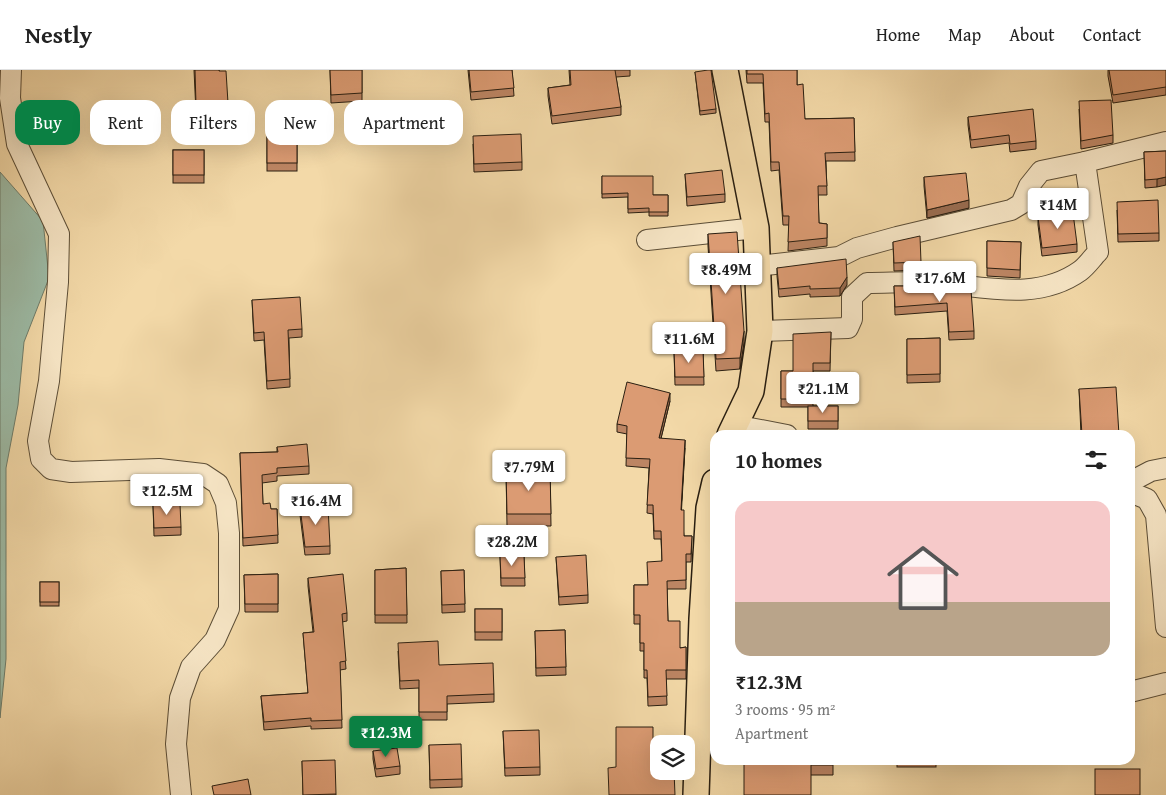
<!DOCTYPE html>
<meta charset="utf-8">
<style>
:root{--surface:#fff;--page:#f2f2f2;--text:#222;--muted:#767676;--line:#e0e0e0;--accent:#0b8043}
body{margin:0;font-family:"Gentium Book Plus",serif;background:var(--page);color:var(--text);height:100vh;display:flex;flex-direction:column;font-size:19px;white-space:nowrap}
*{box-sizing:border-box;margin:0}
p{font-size:16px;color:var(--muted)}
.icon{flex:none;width:28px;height:28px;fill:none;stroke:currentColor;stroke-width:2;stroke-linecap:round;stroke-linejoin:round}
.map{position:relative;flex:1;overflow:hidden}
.sheet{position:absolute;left:710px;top:360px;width:425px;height:335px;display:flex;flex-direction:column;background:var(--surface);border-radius:15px;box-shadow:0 5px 20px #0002}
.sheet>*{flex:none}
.hud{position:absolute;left:15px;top:30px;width:475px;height:45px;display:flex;gap:10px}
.buttons{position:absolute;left:650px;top:665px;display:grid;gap:10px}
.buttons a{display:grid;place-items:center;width:45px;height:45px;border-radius:10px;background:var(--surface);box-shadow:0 5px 20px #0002;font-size:25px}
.price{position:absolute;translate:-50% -42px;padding:0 11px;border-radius:5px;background:#fff;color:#222;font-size:16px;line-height:32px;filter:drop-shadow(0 1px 2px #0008)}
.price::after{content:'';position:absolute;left:50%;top:30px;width:15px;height:11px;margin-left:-8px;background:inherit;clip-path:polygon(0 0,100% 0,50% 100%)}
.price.on{background:var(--accent);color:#fff}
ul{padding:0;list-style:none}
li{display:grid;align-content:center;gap:10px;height:265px;padding:0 25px}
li+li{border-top:1px solid var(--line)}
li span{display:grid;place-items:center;height:155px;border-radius:15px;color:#555}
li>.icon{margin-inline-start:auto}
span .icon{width:90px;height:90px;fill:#fffc;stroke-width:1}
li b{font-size:21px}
h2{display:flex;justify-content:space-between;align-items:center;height:60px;padding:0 25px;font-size:21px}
.pill{padding:0 18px;border-radius:15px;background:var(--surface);box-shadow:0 5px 20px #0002;font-size:18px;line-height:45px}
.pill.on{background:var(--accent);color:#fff}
header{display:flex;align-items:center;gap:30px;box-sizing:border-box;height:70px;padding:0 25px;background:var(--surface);border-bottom:1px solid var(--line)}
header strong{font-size:24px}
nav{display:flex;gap:28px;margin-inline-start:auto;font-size:18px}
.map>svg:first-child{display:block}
</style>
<header>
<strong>Nestly</strong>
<nav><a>Home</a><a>Map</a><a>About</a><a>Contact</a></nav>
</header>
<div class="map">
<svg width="1166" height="725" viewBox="0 0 1166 725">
<rect width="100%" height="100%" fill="#f3d9a8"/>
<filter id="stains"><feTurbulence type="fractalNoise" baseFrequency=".004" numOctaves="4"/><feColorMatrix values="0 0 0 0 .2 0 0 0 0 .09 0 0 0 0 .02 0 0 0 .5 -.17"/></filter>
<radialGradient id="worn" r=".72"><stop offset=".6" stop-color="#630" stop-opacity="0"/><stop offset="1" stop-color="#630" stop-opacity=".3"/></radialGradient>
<path fill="#9cbaa5" stroke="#6e7c6a" d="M0 102 43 151 49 208 24 272 18 335 6 398V589L0 648Z"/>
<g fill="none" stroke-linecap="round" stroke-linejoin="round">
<defs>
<g id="minor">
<path d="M11 0 10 28 17 74 59 164 58 212 49 311 38 371 41 389 51 399 71 402 159 399 203 404 218 414 226 433 229 463V539L215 570 191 597 180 628 176 674 181 725"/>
<path d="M647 170 756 158"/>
<path d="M757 196 839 187 857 178 897 167 1011 140 1021 134 1029 116 1041 101 1085 92"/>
<path d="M760 261 848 258 852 249V227L867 213C891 213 916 211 939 213 987 217 1038 231 1080 201 1087 196 1092 188 1098 182L1085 92 1166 72"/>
<path d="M734 355 787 365"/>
<path d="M1130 412 1151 401 1166 398"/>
<path d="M1130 422 1147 429 1156 445 1166 557"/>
<path d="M1130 622 1166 613"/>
</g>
<g id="major">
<path d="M725 0 756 158 760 261 751 321 730 365"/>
<path d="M696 725 702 549 709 438 715 412"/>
</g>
</defs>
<use href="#minor" stroke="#5c4e37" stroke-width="22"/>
<use href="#major" stroke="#2a1f11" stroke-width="28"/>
<use href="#minor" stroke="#f7e6c6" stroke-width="20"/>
<use href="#major" stroke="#f3d9a8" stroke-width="25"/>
</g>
<g fill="#bc8563" stroke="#2a1f11">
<path d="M194 0H219L228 33V41L196 43Z"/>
<path d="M330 0H362V31L331 33Z"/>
<path d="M468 0H512L514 26 471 30Z"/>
<path d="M569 0H630V6L616 7 621 37V45L552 54 548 26V18L570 15Z"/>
<path d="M746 0H797V15L805 49 854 48 855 91H826L827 125H818L819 153 827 154V176L788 181 789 155H783L779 100 771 101 769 52H765L763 13H747Z"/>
<path d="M1108 0H1166V25L1113 33 1108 6Z"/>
<path d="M695 2 716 39V43L700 45Z"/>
<path d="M1079 39 1113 65V73L1081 79Z"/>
<path d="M968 47 1036 71V79L1010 82 1009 73 971 78 968 55Z"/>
<rect x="267" y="61" width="30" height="40"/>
<path d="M473 74 522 92V100L474 102Z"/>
<rect x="173" y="80" width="31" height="33"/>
<path d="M1166 81 1157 117 1145 118 1144 82Z"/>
<path d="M685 104 725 124V132L687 136Z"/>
<path d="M602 106 653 125H668V146H649V142L628 143V127L602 128Z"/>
<path d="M924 107 969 138 927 148 924 116Z"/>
<path d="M1117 140 1159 163V171L1118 172Z"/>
<path d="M1038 147 1077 174V182L1042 186 1038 155Z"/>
<path d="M708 164 744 273 740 299 716 301 708 176Z"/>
<path d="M987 171 1021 172 1020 208 987 206Z"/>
<path d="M893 172 921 192V200L894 201Z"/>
<path d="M777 198 847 215 840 226 810 227V224L779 227 777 206Z"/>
<path d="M894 216H930L974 261V269L949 270 947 241 895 245Z"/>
<path d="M252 230 302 259V267L289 268 290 317 267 319 264 270 254 271Z"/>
<path d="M831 262 830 301H813V336H838V359H808V337H781V301H793Z"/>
<path d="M940 268V312L907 313V269Z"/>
<path d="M703 280 704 315H675L674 281Z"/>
<path d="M1079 319 1119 365H1081Z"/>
<path d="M670 331 661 368 685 378 681 440 684 466H692L691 492H686V519H667L668 551 680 578 686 577V609H666L667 635 648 636 647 608H644V581H640V554H634V515H648L662 491 661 469H654L653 444 647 443 649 398 626 396 627 364 617 362V354Z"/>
<path d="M277 377 309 396V404L277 406V411L262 413 263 434 271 439H277L278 473 243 476 240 383 277 382Z"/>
<path d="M550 399 551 456H507L506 400Z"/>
<path d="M153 435 181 457V465L154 466Z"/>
<path d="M300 437 330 476V484L305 485 300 445Z"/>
<path d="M500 486H524L525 516H501Z"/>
<path d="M556 487 588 525V533L559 535Z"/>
<path d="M406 498 407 553H375V500Z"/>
<path d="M464 500 465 542 442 543 441 501Z"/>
<path d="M278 504V542H245L244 505Z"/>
<path d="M308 508 347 543V551L342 552 346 599 340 600 342 658 311 659V656L264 660 261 626 308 623 303 563 313 562 308 516Z"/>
<rect x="40" y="512" width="19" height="24"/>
<rect x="475" y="539" width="27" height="31"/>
<path d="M565 560 566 605 536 606 535 561Z"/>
<path d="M398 581 439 595 494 624V632L447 634V650H419V618L400 619Z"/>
<path d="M503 661 540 697V705L505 706Z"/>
<path d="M429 675 462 709V717L430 718Z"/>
<path d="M373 681 400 696V704L376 707 373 689Z"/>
<path d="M744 690H833V705H811Z"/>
<rect x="897" y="690" width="39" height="7"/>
<rect x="970" y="690" width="36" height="3"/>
<path d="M302 691 336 724V725H303Z"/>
</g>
<g fill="#996c50" stroke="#2a1f11">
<path d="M1166 107V115L1157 117V109Z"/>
<path d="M969 130V138L927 148V140Z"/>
<path d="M847 207V215L840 226V218Z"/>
<path d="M744 261V273L740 299V288Z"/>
<path d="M670 323V331L659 377V368Z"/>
<path d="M685 370V378L681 449V440Z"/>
</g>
<g fill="#db9b73" stroke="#2a1f11">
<path d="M195 0H219V1H226L228 33 196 35Z"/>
<path d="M330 0H362V23L331 25Z"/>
<path d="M469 0H512L514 18 471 22Z"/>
<path d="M570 0H615L621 37 552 46 548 18 571 15Z"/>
<path d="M708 0H711L716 39 700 41 695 2Z"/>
<path d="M747 0H797V15L803 14 805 49 854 48 855 82 825 83 827 116H818L819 153 827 154V168L788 172 789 146H783L779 92H771L769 43 765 44 763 4H747Z"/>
<path d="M1109 0H1166V17L1113 25Z"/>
<path d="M1111 30 1113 65 1081 71 1079 31Z"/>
<path d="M1033 39 1036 71 1010 74 1009 65 971 70 968 47Z"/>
<rect x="267" y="61" width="30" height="32"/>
<path d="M521 64 522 92 474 94 473 66Z"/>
<rect x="173" y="80" width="31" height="25"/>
<path d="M1166 81V107L1157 109 1145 110 1144 82Z"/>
<path d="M722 100 725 124 687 127 685 104Z"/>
<path d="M966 103 969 130 927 140 924 107Z"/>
<path d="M602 106H653V125H668V142H649V138L628 139V123L602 124Z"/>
<path d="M1158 130 1159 163 1118 164 1117 132Z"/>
<path d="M1073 143 1077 174 1042 178 1038 147Z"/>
<path d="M737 162 744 261 740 288 716 289 708 164Z"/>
<path d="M920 166 921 192 894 193 893 172Z"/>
<path d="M987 171 1021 172 1020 200 987 198Z"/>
<path d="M846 189 847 207 840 218 810 219V216L779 219 777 198Z"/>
<path d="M894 216H930L971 220 974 261 949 262 947 233 895 237Z"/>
<path d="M300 227 302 259 288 260 290 309 267 311 264 262 254 263 252 230Z"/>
<path d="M831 262 830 293H813V329H781V301H793V264Z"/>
<path d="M940 268V304L907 305V269Z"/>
<path d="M703 280 704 307H675L674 281Z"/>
<path d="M627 312 670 323 659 368 685 370 681 440H684V466H692L691 484H686V510L667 511 668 551H680V578L686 577V600H666L667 626 648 627 647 600H644V573H640V545H634V515H648L647 492 662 491 661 461H654L653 435H647L650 389 626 388 627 356 617 354Z"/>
<path d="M1116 317 1119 365H1082L1079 319Z"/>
<rect x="808" y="336" width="30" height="15"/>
<rect x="947" y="364" width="40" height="1"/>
<path d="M307 374 309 396 277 398V403L262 405 263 434 270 433 271 439H277L278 465 243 468 240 383 278 382 277 377Z"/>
<path d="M550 399 551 444H507L506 400Z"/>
<path d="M180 434 181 457 154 458 153 435Z"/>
<path d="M328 436 330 476 305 477 300 437Z"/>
<path d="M586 485 588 525 559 527 556 487Z"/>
<path d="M500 486H524L525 508H501Z"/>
<path d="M406 498 407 545H375V500Z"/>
<path d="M464 500 465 534 442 535 441 501Z"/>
<path d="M278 504V534H245L244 505Z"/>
<path d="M343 504 347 543 342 544 346 591 340 592 342 650 311 651V648L264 652 261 626 308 623 303 563 314 562 308 508Z"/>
<rect x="40" y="512" width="19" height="20"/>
<rect x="475" y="539" width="27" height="23"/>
<path d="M565 560 566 597 536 598 535 561Z"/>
<path d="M438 571 439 595 493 593 494 624 447 626V642H419V610L400 611 398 573Z"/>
<path d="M616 657H653V699H659V701H674L675 725H609L608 698 616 697Z"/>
<path d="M539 660 540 697 505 698 503 661Z"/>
<path d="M461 674 462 709 430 710 429 675Z"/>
<path d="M397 678 400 696 376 699 373 681Z"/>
<path d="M335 690 336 724 303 725 302 691Z"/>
<path d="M744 690H833V695H811V725H744Z"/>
<rect x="1095" y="699" width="45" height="26"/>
<path d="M248 709 251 725H214L212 716Z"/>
</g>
<rect width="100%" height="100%" filter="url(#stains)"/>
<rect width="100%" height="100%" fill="url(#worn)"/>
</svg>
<div class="buttons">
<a><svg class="icon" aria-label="layers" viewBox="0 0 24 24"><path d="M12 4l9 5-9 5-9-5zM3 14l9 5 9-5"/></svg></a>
</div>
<b class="price" style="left:1058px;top:160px">₹14M</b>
<b class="price" style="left:726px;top:225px">₹8.49M</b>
<b class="price" style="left:940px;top:233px">₹17.6M</b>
<b class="price" style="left:689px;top:294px">₹11.6M</b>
<b class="price" style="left:823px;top:344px">₹21.1M</b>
<b class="price" style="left:529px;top:422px">₹7.79M</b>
<b class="price" style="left:167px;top:446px">₹12.5M</b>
<b class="price" style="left:316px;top:456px">₹16.4M</b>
<b class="price" style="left:512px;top:497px">₹28.2M</b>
<b class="price on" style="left:386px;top:688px">₹12.3M</b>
<div class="hud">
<a class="pill on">Buy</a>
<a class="pill">Rent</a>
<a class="pill">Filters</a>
<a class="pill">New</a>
<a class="pill">Apartment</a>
</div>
<section class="sheet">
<h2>10 homes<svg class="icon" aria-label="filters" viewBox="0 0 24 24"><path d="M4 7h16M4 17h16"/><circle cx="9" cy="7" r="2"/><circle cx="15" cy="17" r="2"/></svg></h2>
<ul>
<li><span style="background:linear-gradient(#f6c9c9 65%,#b9a48a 0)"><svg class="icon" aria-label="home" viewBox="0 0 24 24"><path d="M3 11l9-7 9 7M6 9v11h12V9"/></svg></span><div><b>₹12.3M</b><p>3 rooms · 95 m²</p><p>Apartment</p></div></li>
</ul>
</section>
</div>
